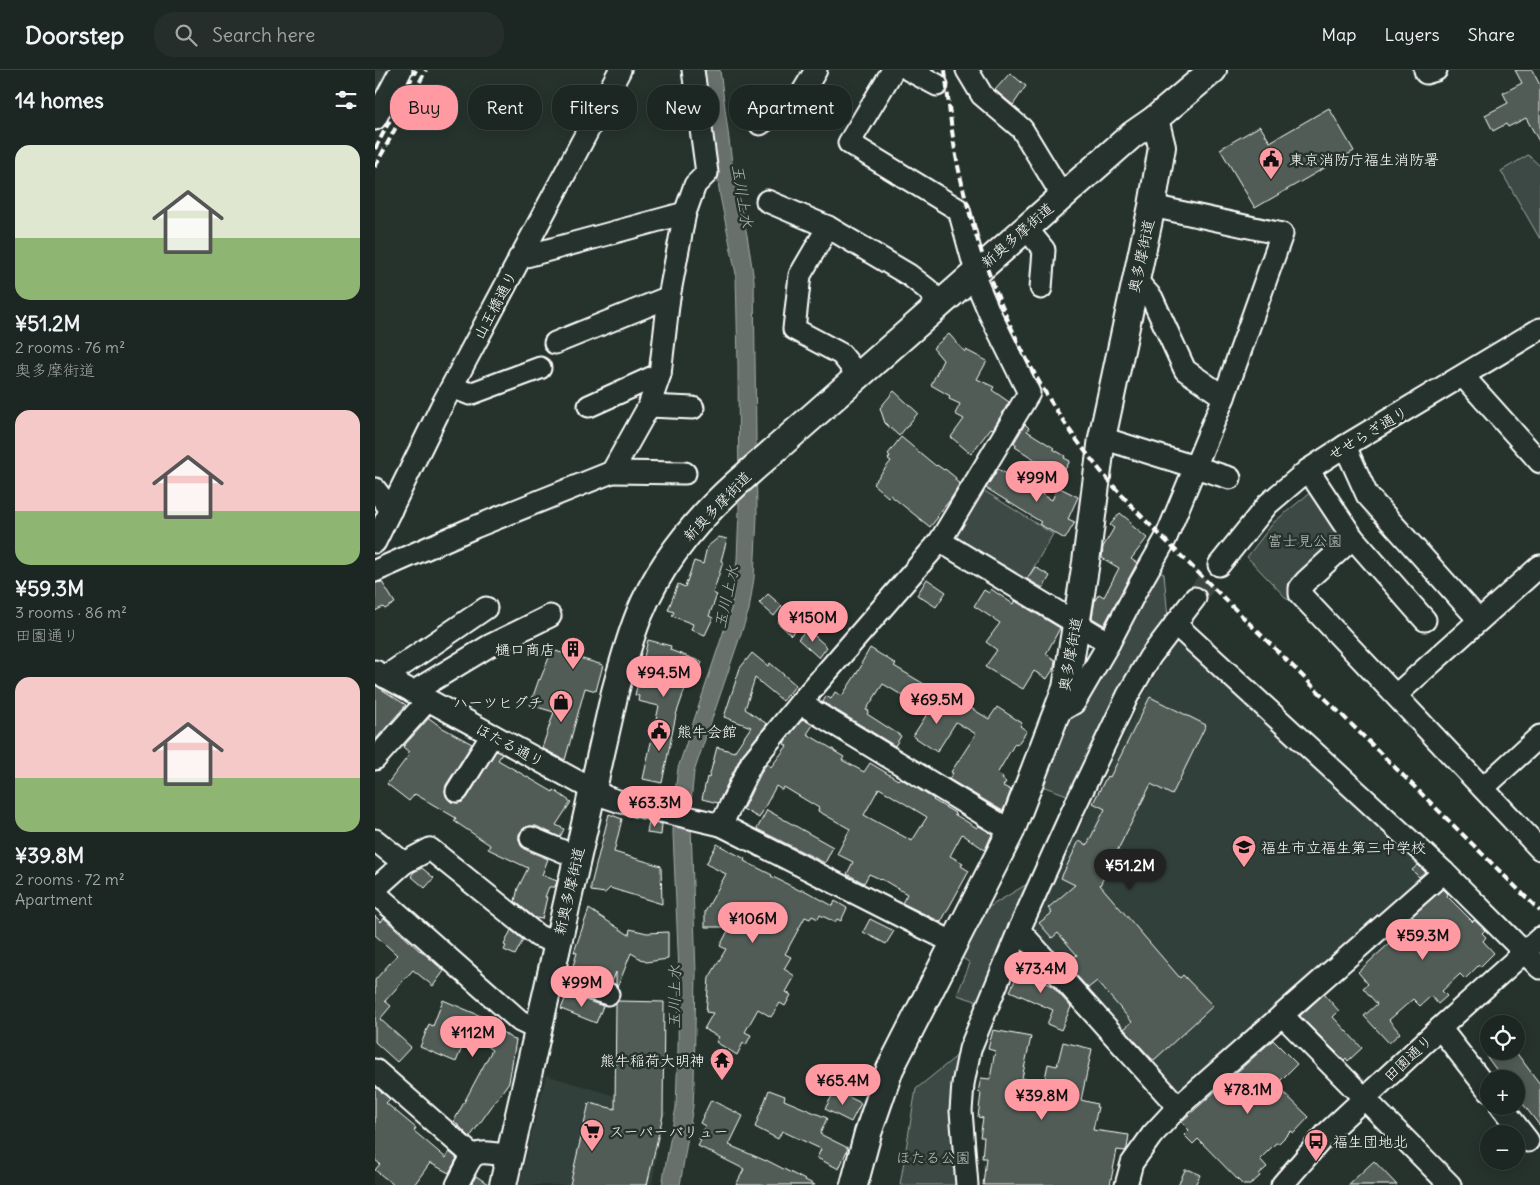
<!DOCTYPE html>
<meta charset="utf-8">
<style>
:root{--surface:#1c2622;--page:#252e2a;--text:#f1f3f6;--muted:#a0a5a5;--line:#3a4340;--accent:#ff9aa2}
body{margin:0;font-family:Delius,"Klee One",sans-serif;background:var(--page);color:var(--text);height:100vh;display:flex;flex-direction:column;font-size:19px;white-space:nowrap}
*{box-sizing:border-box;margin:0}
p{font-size:16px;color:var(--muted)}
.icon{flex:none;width:28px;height:28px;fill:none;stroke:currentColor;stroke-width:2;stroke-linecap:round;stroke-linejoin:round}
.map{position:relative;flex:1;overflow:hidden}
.side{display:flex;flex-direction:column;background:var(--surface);width:375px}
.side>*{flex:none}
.hud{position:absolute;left:15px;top:15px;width:475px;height:45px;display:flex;gap:10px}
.buttons{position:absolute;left:1105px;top:945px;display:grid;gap:10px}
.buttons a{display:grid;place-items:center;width:45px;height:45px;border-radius:50%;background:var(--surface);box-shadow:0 2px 12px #0003,0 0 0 1px var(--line);font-size:25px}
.price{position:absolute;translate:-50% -42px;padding:0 11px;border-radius:18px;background:var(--accent);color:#111;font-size:16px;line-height:32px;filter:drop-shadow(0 1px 2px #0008)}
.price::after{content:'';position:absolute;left:50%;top:30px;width:15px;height:11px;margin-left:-8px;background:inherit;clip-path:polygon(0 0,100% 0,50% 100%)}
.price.on{background:#222;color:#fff}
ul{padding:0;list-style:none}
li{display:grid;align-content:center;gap:10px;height:265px;padding:0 15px}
li span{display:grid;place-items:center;height:155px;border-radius:15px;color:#555}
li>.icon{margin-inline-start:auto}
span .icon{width:90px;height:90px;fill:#fffc;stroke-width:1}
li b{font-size:21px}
h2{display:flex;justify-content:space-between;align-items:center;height:60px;padding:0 15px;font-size:21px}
.chip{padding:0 18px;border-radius:20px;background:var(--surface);box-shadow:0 2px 12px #0003,0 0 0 1px var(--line);font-size:18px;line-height:45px}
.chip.on{background:var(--accent);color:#111}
header{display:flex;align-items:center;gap:30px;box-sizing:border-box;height:70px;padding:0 25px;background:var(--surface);border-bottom:1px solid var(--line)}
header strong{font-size:24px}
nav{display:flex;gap:28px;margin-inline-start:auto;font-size:18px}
.search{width:350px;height:45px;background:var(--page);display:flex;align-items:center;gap:12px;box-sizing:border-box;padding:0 18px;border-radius:20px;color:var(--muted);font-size:19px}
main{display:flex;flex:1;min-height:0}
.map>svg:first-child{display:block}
</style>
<header>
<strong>Doorstep</strong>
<div class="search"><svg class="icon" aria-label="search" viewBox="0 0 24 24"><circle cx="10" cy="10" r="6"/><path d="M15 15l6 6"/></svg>Search here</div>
<nav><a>Map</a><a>Layers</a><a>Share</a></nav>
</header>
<main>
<section class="side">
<h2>14 homes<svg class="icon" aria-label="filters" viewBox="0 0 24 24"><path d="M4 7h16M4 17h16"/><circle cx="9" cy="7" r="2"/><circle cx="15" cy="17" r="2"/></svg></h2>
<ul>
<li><span style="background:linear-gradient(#dfe7d0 60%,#8fb573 0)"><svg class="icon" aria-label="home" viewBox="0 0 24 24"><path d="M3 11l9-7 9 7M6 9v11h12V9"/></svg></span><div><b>¥51.2M</b><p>2 rooms · 76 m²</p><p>奥多摩街道</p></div></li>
<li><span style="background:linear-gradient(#f6c9c9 65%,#8fb573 0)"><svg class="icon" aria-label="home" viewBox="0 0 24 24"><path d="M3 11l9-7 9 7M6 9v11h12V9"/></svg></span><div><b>¥59.3M</b><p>3 rooms · 86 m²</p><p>田園通り</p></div></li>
<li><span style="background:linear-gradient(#f6c9c9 65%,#8fb573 0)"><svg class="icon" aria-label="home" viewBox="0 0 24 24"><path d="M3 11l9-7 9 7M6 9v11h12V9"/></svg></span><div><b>¥39.8M</b><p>2 rooms · 72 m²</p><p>Apartment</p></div></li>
</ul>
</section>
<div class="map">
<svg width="1165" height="1115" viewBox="0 0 1165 1115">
<rect width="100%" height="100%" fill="#26332d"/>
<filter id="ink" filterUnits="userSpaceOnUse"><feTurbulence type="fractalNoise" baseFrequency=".02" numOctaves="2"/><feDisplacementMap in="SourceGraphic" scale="10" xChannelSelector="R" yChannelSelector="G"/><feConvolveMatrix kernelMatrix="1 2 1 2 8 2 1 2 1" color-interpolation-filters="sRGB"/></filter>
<g filter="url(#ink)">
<g fill="#333f3a">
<path d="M0 0H13L0 26Z"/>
<path d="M801 569 1053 794V802L807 1022H799L659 867 657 858 768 626Z"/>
<path d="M171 1005 292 1042 287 1049 277 1115H144Z"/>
</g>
<g fill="#3e4944" stroke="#9ea4a2">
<path d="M1153 85 1165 96V169L1126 101Z"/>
<path d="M600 415 678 464 648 516 577 473Z"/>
<path d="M937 421 972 475 913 530 872 487 899 452Z"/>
<path d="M781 498 789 504 793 548 771 573 695 726 667 716 684 665Z"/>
<path d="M657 811 604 932 582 925 595 893 586 887 614 837Z"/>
<path d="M589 980 584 1115H525L541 1019Z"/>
</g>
<path fill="#67706c" stroke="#a4a9a7" d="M328 0H345L359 108 372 165 379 210 382 446 379 508 374 540 319 702 316 732V756L321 903 319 1015 318 1036 305 1115H287L301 1037 303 978 304 903 298 763 299 730 303 698 356 539 362 490 364 441 363 295 361 204 345 126Z"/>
<g fill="#515c57" stroke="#fff" fill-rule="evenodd">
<path d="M1140 0H1157L1165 15V73L1151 48 1133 57 1131 54 1118 61 1110 45 1133 33 1128 23 1147 13Z"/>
<path d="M635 3 651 16 638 35 620 20Z"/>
<path d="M954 38 979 81 880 138 845 79 885 56 895 72Z"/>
<path d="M574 264 590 282 591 280 612 291 602 309 619 317 617 320 634 332 618 359 616 358 596 384 576 367 589 349 580 344 585 334 574 329 575 326 556 315 568 290 558 278Z"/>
<path d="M519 321 543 343 524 366 510 353 505 338Z"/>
<path d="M650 354 654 358 652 361 679 378 678 379 690 386 689 388 695 391 686 406 640 377 642 375 639 373Z"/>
<path d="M526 367 561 396 562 395 569 400 570 399 581 408 580 410 585 414 575 430 562 446 563 447 555 457 515 425 513 427 498 414 516 391 513 389 515 386 513 384Z"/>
<path d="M623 399 677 430 683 417 703 427 693 449 700 452 690 469 664 454 666 452 611 418Z"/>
<path d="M745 443 756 452 755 454 772 468 756 489 762 493 729 555 717 548 720 530 724 524 729 527 744 498 727 488 728 477 739 458 735 455Z"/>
<path d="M344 467 352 469 346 491 348 492 338 523 342 525 334 546 338 548 330 565 316 560 318 554 297 546 299 542 293 540 303 514 310 517 319 491 328 494 332 477Z"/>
<path d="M660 497 675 506 668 518 652 509Z"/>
<path d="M552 509 571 522 561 537 542 525Z"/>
<path d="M7 512 20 533 10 539 8 537 0 541V513Z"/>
<path d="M616 519 638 534 640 531 685 558 671 584 680 590 679 598 672 609 659 601 648 619 610 597 622 580 611 572 625 553 599 536 609 520 614 523Z"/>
<path d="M393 524 407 536 399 546 384 533Z"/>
<path d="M411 543 425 556 416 565 402 552Z"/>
<path d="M432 559 452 577 444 588 423 569Z"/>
<path d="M273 570 296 576 295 580 327 592 319 616 312 613 301 645 287 713 268 709 284 636 263 631 264 626 260 625Z"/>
<path d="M495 578 521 594 519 596 564 623 566 620 614 649 622 637 647 653 645 656 652 661 642 675 640 673 622 704 628 707 627 709 631 712 628 716 636 720 628 741 574 709 578 703 576 702 601 664 581 652 562 682 538 666 554 641 508 614 491 640 494 641 492 644 526 666 520 676 448 632 451 626 456 629 460 622 467 626 487 595 486 594Z"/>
<path d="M177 580 228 595 221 621 210 618 190 690 167 678 179 642 155 635 164 609 165 610Z"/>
<path d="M377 583 393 596 395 593 421 615 408 631 380 608 370 639 392 654 366 686 343 733 327 729 332 707 334 708 342 677 359 682 376 657 349 647 365 598Z"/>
<path d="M0 615 31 635 0 670Z"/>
<path d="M775 627 831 655 797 725 776 714 725 815 805 908 808 905 838 936 779 990 777 989 749 959 757 952 722 911 713 918 691 894 702 885 683 863 677 868 664 853 677 843 673 838 700 815 686 808 704 771 712 775 730 739 718 733 732 706 735 707Z"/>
<path d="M54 648 66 657 97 674 71 715 70 721 71 726 76 732 82 733 87 732 92 728 121 681 127 684 123 690 178 722 179 720 196 732 181 755 189 759 185 767 161 756H155L149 758 144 764V770L146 776 151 780 173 789 167 805 182 811 180 817H174L170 827H172L167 849 160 848 140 831 143 818 153 798 113 779 115 775 79 751 81 748 40 724 34 731 12 714 34 685 32 683 34 682 28 677Z"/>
<path d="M428 649 438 655 432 664 459 680V681L469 687 467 690 489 702 495 693 523 710 525 708 559 729 558 730 580 743 579 744 602 758 604 756 617 764 610 780 587 764 575 786 588 793 586 796 594 801 566 852 527 833 532 824 510 811 494 804 489 813 472 804 478 792 462 784 475 759 443 741 444 738 409 717 407 720 401 716 384 748 368 739 388 699 392 694 396 697 412 676 409 674 411 669ZM504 718 552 747 537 771 489 745Z"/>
<path d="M392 740 458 777 450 793 382 759Z"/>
<path d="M234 744 247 749 239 782 286 796 287 834 235 818 230 823 216 821V815Z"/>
<path d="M274 751 287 754 286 765 272 763Z"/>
<path d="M342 774 370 789 369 791 397 805 396 806 426 821 427 819 458 836 460 831 472 838 466 851 462 849 460 852 445 845 443 849 437 846 435 849 430 847 410 884 416 887 409 899 420 906 411 922 416 925 410 936 405 933 396 947 383 939 370 962 376 965 371 975 368 973 362 985 341 972 344 967 329 959 338 943 331 942 334 908 351 879 345 876 355 857H330V842L351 804 331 794Z"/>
<path d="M1043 795 1050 802 1044 807 1037 800Z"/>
<path d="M47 798 59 808 50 818 36 806 39 802Z"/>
<path d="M1068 819 1073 824 1072 826 1098 852 1099 850 1110 860 1107 863 1111 867 1108 871 1119 883 1105 897 1104 895 1090 909 1085 904 1067 921 1072 926 1063 934 1056 926 1045 936 1038 929 1014 950 1025 963 1014 973 989 946 1002 934 988 918 993 914 983 902 1018 870 1015 866 1029 854 1043 855 1036 847Z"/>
<path d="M214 839 254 865 255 859 272 863 293 862V889L271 892 256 883 243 916 241 915V902L237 912 197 899 202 883 199 882Z"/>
<path d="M0 846 6 852 9 848 45 881V880L69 901 58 916 38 900 10 931 16 936 5 949 36 977 22 992 0 972V910L22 885 0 865Z"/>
<path d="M495 849 519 861 511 874 488 862Z"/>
<path d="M136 860 148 870 140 885 129 880 131 876 129 875Z"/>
<path d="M650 889 655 891 662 899 659 907 676 915 696 937 686 960 672 954 678 940 635 921Z"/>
<path d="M192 924 228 936 221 953 186 939Z"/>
<path d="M949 924 964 941 958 947 987 978 973 991 971 988 969 990 925 946Z"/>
<path d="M68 930 106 946 137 969 141 970 134 1012 95 1067 79 1051 117 980 93 963 81 992 45 977 54 954 58 956Z"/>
<path d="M243 931 289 932 288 1045 272 1115H195L214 1033 240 1039 241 934Z"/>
<path d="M618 960 656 967 647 1008 669 1013 673 994 682 996 688 972 717 979 706 1030 722 1034 721 1037H723L718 1060 754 1065 752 1078 750 1081 742 1080 735 1115H608L611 1088H607L609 1067H605L608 1048 603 1047 606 1023 603 1022 606 1008 615 1009 620 981 613 979Z"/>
<path d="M898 970 922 994 901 1015 934 1047 919 1063 916 1061 904 1073H901L885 1089 892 1097 884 1104 885 1106 875 1115H868L823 1069 818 1074 809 1065 814 1060 806 1052Z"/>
<path d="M1119 981H1140L1165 1014V1056L1141 1025V1009H1128L1112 987Z"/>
<path d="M0 1017 15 1029 11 1033 41 1058 39 1061 71 1088 74 1082 82 1088 74 1103 55 1093 39 1115H19L0 1100 5 1094 0 1090Z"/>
<path d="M394 1020 410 1026 409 1030 452 1048 445 1064 473 1078 464 1099 442 1088 446 1079 407 1061 403 1069 380 1057Z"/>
<path d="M460 1020 486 1033 476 1052 450 1039Z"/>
<path d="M336 1030 368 1046 354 1075 391 1091V1090L440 1115H361L369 1099 323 1076 326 1070 324 1069 330 1056 325 1053Z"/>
<path d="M999 1091 1022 1115H973Z"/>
<path d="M810 1100H815L825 1105 820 1115H803Z"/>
<path d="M101 1106 113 1114V1115H96Z"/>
</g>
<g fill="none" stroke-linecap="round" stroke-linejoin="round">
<path stroke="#3c4742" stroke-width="21" stroke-dasharray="21 11" stroke-linecap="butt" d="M820 528 844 495"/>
<defs>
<g id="minor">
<path d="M518 0 474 73 584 140 601 202"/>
<path d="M534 0 562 15"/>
<path d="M592 0 607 25 647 59 687 125"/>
<path d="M1050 0 1051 3 1061 0"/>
<path d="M0 49 26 0"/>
<path d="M385 54 426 25 441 0"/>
<path d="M392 131 453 157 534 205 552 219 565 234"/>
<path d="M777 136 907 164 849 327"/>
<path d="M310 143 320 115 332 103 318 0"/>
<path d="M453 157 425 205 419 259 466 284 483 305"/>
<path d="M651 158 669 180 666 218"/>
<path d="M180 273 294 227"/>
<path d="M1088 306 1165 392"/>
<path d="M77 317 95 324 165 298"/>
<path d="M214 336 285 304"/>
<path d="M274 336 318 338"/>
<path d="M727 368 855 408"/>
<path d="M970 376 992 425 1104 550"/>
<path d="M933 400 978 468 931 511 925 518V524L1165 779"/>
<path d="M237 402 310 403"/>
<path d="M0 419 16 440"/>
<path d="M978 468 1050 550"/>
<path d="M565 471 734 573"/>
<path d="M0 472 66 337 245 0"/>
<path d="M844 495 893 434 933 400 970 376 1165 259"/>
<path d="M0 501 100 457 237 402 274 336 285 304 294 227 310 143 144 188"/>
<path d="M800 554 1069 802 1165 898"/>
<path d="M0 601 231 727 243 731 346 755 579 873"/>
<path d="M10 607 111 538"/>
<path d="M38 622 114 576 175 546"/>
<path d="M1021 625 1165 496"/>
<path d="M425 633 636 761"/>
<path d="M682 643 699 633 734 573 763 517 790 470 849 327 810 300 777 228 760 209"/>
<path d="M0 689 53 630"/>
<path d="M1108 718 1165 666"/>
<path d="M82 721 117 665"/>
<path d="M346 755 377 692 425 633 565 471 654 323 614 242 598 204"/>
<path d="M156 768 202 787"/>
<path d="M0 770 29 793 0 819"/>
<path d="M29 793 55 779 163 866 182 873"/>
<path d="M0 823 145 951 162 959"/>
<path d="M644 860 803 1037"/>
<path d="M176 906 233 924"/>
<path d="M907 945 1075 1115"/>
<path d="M1065 958 1114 1021"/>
<path d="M0 1000 98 1086"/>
<path d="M1126 1036 1153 1071"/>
<path d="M82 1115C100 1081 94 1079 134 1086"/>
<path d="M592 1115 586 1041 588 1014 595 979 644 860 698 740 753 625 775 587 820 528"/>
<path d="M751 1115 757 1093 777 1065 803 1037 1069 802"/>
<path d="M907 1115 952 1063 1065 958 1165 868"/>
</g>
<g id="major">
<path d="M128 1115 240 622C247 596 254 570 264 545 285 493 320 451 361 414L757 65 780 49 838 0"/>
<path d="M479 1115 493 1063 515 999 636 761 691 618 711 492 727 368 777 136 787 77 780 49"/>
</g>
</defs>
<use href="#minor" stroke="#fff" stroke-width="25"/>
<use href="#major" stroke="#fff" stroke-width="30"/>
<use href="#minor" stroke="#26332d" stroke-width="21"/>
<use href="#major" stroke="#26332d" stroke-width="26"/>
<g stroke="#fff" stroke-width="4" stroke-dasharray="8 4" stroke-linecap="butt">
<path d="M570 0C574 35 577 71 585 105 608 205 649 303 713 385 731 409 752 431 773 453L1165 841"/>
<path d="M0 79 41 0"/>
<path d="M0 97 51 0"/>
</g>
</g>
</g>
<defs>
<symbol id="civic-pin" viewBox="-11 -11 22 30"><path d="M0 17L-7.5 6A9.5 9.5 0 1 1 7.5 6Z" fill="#ff9aa2" stroke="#26332d"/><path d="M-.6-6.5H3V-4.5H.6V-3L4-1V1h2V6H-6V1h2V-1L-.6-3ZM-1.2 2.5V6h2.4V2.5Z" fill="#111"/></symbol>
<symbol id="building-pin" viewBox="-11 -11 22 30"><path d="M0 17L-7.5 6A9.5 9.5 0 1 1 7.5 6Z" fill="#ff9aa2" stroke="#26332d"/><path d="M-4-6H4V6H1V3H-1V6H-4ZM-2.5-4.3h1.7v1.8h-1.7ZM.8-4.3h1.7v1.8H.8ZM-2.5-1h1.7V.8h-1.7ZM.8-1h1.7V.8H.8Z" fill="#111"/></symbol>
<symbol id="shop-pin" viewBox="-11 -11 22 30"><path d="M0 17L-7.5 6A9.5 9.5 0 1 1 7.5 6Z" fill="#ff9aa2" stroke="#26332d"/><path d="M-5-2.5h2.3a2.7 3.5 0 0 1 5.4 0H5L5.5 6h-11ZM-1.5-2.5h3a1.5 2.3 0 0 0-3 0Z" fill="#111"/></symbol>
<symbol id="school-pin" viewBox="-11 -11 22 30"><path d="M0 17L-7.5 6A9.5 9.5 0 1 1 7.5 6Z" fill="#ff9aa2" stroke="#26332d"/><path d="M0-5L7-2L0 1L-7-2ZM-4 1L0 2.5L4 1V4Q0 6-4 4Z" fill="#111"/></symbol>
<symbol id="temple-pin" viewBox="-11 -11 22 30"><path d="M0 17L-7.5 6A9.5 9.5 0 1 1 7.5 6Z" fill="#ff9aa2" stroke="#26332d"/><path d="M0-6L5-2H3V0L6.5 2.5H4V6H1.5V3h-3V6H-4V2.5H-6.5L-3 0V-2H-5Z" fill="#111"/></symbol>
<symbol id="supermarket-pin" viewBox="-11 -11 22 30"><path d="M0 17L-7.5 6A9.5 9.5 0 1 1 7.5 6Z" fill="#ff9aa2" stroke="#26332d"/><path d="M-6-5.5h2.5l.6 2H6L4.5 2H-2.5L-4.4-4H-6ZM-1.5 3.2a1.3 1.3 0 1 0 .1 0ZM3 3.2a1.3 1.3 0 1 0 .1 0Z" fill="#111"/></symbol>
<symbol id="bus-pin" viewBox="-11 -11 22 30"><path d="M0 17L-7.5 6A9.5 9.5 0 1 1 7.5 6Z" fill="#ff9aa2" stroke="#26332d"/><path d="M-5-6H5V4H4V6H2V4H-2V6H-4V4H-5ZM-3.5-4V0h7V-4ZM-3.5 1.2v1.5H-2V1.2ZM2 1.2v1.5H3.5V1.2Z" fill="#111"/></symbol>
</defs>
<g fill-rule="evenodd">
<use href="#civic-pin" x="882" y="75" width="28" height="38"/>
<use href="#building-pin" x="184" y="565" width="28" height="38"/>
<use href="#shop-pin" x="172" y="618" width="28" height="38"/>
<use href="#civic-pin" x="270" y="647" width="28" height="38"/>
<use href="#school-pin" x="855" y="763" width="28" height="38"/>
<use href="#temple-pin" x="333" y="976" width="28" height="38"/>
<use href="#supermarket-pin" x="203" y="1047" width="28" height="38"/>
<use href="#bus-pin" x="927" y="1057" width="28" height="38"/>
</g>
<g text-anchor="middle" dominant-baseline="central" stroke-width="5" stroke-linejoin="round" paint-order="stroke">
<g font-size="15" fill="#fff" stroke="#26332d" text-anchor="start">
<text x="914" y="89">東京消防庁福生消防署</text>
<text x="180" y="579" text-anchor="end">樋口商店</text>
<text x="168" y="632" text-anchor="end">ハーツヒグチ</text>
<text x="302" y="661">熊牛会館</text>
<text x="886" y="777">福生市立福生第三中学校</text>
<text x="330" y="990" text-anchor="end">熊牛稲荷大明神</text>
<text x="234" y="1061">スーパーバリュー</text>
<text x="958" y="1071">福生団地北</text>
</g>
<g font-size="15" fill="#fff" stroke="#26332d">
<text transform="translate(642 165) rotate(-41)">新奥多摩街道</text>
<text transform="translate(766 186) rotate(-78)">奥多摩街道</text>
<text transform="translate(120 235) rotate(-62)">山王橋通り</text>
<text transform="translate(993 363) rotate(-31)">せせらぎ通り</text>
<text transform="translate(342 436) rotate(-46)">新奥多摩街道</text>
<text transform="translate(695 584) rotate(-80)">奥多摩街道</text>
<text transform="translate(135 675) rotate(28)">ほたる通り</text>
<text transform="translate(194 821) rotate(-77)">新奥多摩街道</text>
<text transform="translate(1033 988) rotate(-43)">田園通り</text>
</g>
<g font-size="15" fill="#bbbfbe" stroke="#26332d">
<text x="930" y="470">富士見公園</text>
<text x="558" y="1087">ほたる公園</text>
</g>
<g font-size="16" font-style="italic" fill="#b3b8b6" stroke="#26332d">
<text transform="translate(368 126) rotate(81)">玉川上水</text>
<text transform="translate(351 527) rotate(-77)">玉川上水</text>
<text transform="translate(299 927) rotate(-89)">玉川上水</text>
</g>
</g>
</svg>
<div class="buttons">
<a><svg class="icon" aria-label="locate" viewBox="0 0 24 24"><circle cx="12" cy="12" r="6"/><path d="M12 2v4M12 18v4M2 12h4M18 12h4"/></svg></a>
<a>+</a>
<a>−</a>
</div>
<b class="price" style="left:662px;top:433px">¥99M</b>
<b class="price" style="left:438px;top:573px">¥150M</b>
<b class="price" style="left:289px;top:628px">¥94.5M</b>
<b class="price" style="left:562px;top:655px">¥69.5M</b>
<b class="price" style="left:280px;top:758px">¥63.3M</b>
<b class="price on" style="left:755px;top:821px">¥51.2M</b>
<b class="price" style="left:378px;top:874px">¥106M</b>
<b class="price" style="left:1048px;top:891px">¥59.3M</b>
<b class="price" style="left:666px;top:924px">¥73.4M</b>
<b class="price" style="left:207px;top:938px">¥99M</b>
<b class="price" style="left:98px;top:988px">¥112M</b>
<b class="price" style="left:468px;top:1036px">¥65.4M</b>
<b class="price" style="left:873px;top:1045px">¥78.1M</b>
<b class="price" style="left:667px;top:1051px">¥39.8M</b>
<div class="hud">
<a class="chip on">Buy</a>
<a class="chip">Rent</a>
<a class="chip">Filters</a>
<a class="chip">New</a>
<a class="chip">Apartment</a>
</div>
</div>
</main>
